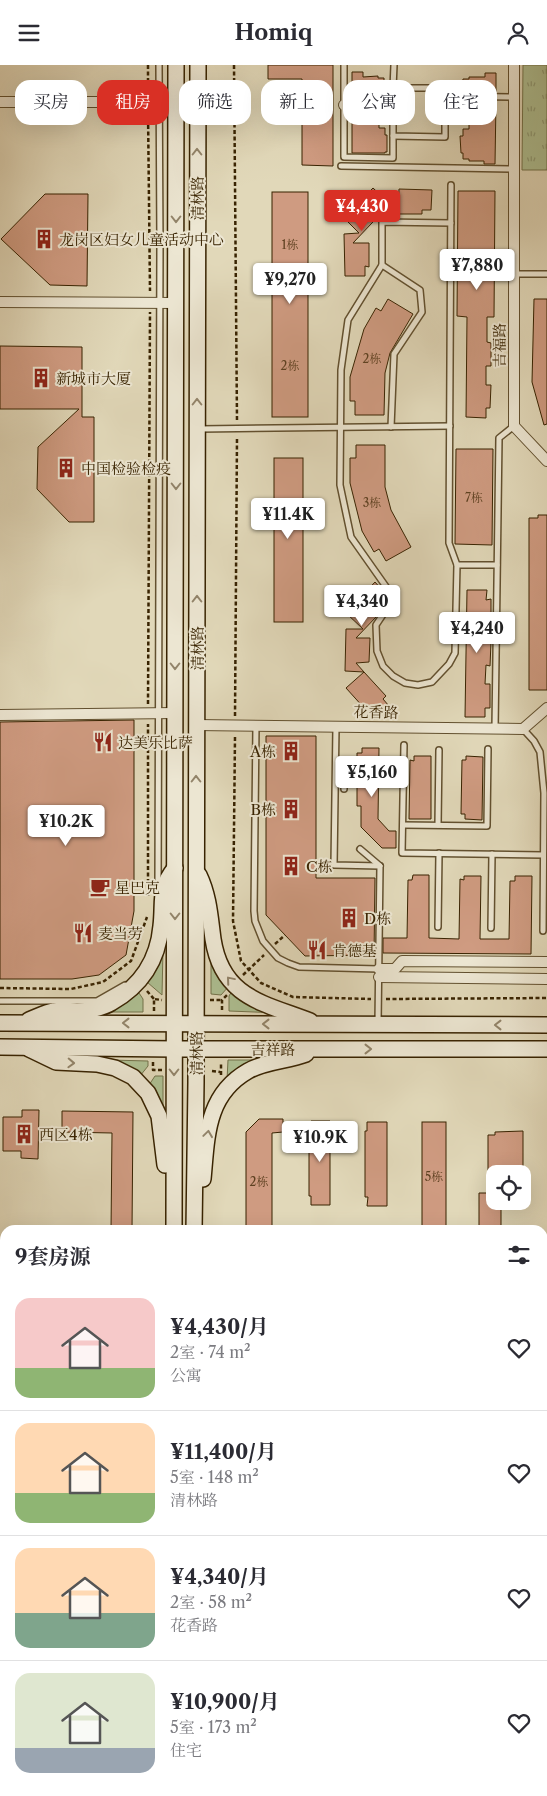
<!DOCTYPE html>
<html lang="zh">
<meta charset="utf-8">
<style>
:root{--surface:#fff;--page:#f7f7f7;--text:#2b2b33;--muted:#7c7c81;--line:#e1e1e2;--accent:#d93025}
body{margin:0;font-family:"Libre Caslon Text","Noto Serif SC",serif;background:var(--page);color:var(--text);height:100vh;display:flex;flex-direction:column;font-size:19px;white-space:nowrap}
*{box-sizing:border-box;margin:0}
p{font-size:16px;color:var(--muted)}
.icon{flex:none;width:28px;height:28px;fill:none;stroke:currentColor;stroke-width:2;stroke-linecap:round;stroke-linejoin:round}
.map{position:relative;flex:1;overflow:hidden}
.panel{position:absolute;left:0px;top:1160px;width:548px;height:571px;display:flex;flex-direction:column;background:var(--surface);border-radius:15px 15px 0 0;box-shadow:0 5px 20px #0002}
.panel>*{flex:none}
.top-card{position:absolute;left:15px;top:15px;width:518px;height:45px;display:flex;gap:10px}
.fabs{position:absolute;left:486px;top:1100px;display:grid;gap:10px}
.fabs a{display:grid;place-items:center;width:45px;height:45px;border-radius:10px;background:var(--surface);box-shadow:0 5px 20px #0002;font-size:25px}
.price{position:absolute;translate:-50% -42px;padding:0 11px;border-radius:5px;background:#fff;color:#222;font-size:16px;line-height:32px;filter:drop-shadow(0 1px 2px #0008)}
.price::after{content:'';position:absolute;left:50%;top:30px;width:15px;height:11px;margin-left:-8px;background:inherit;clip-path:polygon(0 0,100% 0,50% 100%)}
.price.selected{background:var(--accent);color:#fff}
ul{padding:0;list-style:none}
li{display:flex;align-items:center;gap:15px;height:125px;padding:0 15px}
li+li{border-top:1px solid var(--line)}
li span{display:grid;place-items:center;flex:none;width:140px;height:100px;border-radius:15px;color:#555}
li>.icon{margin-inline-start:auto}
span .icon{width:60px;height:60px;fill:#fffc;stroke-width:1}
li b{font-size:21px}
h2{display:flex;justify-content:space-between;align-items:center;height:60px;padding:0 15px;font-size:21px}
.tag{padding:0 18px;border-radius:15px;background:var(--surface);box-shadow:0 5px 20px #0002;font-size:18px;line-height:45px}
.tag.selected{background:var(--accent);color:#fff}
header{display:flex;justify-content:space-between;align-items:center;height:65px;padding:0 15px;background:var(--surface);font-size:22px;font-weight:700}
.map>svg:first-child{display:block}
</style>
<header><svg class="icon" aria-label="menu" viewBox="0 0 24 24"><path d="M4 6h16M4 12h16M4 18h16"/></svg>Homiq<svg class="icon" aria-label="person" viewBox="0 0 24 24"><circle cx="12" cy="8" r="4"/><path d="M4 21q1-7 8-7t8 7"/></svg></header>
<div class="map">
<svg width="547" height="1731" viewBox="0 0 547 1731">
<defs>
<pattern id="park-tufts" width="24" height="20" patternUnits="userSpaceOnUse" patternTransform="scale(1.25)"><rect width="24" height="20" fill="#aec093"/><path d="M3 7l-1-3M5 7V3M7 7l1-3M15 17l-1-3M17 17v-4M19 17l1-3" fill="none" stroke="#8f9c76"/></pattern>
</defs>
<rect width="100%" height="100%" fill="#e1d8b9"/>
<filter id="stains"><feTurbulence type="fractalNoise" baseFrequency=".004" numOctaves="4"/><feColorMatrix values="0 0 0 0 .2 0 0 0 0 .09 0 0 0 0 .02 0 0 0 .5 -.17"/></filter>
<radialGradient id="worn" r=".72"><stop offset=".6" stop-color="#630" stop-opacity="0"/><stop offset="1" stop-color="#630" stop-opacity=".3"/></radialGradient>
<g fill="#aec093" stroke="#73724a">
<path d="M211 881 229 921 221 930 211 929Z"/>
<path d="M163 885 162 930 147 917Z"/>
<path d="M232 926 280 948 229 946V931Z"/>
<path d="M139 928 143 934V947H98L130 934Z"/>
<path d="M110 995 148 996V1001L140 1011 127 1000Z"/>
<path d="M228 995H267L227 1015Z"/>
<path d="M155 1011H163V1045C160 1035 157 1027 149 1020Z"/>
</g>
<path fill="url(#park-tufts)" stroke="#73724a" d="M523 0H547V105H522Z"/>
<g fill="#cf9b81" stroke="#382301">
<path d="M268 0H333V101L302 100V14H268Z"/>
<path d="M352 7H363V12L378 11V13H384V20H387V37H384V44H379V63H385V70H387V87H385V88H352V47L356 42 355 38 352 35Z"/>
<path d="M485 8H496V27H461L463 14H469V12H485Z"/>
<path d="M461 36H496L495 99H484V96H469V94H463V88H461L460 71H463V64H469V45H463V38H461Z"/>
<path d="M373 123 390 139 353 178H369V202L365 201V211H345L344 169 359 168 344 153Z"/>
<path d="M399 124 432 125 431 145H422V149H398Z"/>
<path d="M458 126H495L494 252H487V277L491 278V301H486V320H491L490 343H486V353L466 352 467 252 457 251Z"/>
<rect x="272" y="127" width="36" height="225"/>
<path d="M45 129H88L87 221 50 220 1 174Z"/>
<path d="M388 234 413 249 390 288 385 308 384 350H355V336H350V312L364 264 376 243 381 246Z"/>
<path d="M534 234H547V359L544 360 532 317Z"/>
<path d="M0 281 82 282V352H94V457H69L37 424 38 382 79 344H0Z"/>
<path d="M356 380H385V422L391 445 411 482 386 496 379 484 374 487 362 466 350 418V393H356Z"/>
<path d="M456 384H493L492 480 455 479Z"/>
<rect x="274" y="393" width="29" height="164"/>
<path d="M538 450H547V625H529V453H538Z"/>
<path d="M375 517 388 532 383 538 385 539 377 551 356 573H370L369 597 356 598 364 607 345 606 346 564H363L346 548Z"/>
<path d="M467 525H487L486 535 491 534V558H486V577H491L490 601 486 600 485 619H490V643H485V652H465Z"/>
<path d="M364 607 386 631 383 634 389 641 374 654 346 623Z"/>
<path d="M134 655V846L126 890 99 910 72 914H0V657Z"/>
<path d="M266 671H316V813H375L374 890 305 891 266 850Z"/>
<path d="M362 683H379L378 754 389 766H396V783H382L361 762V741H357V688H362Z"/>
<path d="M414 691H431V754H409L410 695 414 696Z"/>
<path d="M466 691 483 692 482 755 465 754V749H461L462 695H466Z"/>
<path d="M413 810H429V873L459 874 460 814 464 815V811H481L480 874H509L510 816H515V811H532L531 889 383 888V873H407L408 815H412Z"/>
<path d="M22 1045H39L38 1094 21 1093V1086H3V1052H22Z"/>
<path d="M62 1046 133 1047 132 1165H111L112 1068 62 1067Z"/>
<path d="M259 1054H283V1067L272 1068V1165H246V1067Z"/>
<path d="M311 1056H330V1140H311V1131H309V1065H311Z"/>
<path d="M367 1057H387V1141H367L368 1132H365V1066H367Z"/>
<rect x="422" y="1057" width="24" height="108"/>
<path d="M523 1066V1109H495V1106H488V1070H495V1067Z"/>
<path d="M479 1128H495V1136H501V1165H479Z"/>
</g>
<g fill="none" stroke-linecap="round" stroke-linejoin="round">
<defs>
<g id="service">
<path d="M344 0V92L393 93V71"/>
<path d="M393 23 394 0"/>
<path d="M445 31V23H393V71L445 72V31L514 32"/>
<path d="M341 101 514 104"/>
<path d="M451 120 449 478 457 500"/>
<path d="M382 200V157L451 158"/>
<path d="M514 209H547"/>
<path d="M391 362 394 289 422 247 420 225 382 200 348 255 341 305 340 420 351 472 394 533 376 560 377 586 383 601 393 611 405 618 418 620 432 617 449 599 455 588 457 500H497"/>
<path d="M200 364 450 361"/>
<path d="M256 660 254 846 255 856 263 876 278 893 288 898 299 902 379 904"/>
<path d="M336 662 334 800 380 801"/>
<path d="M495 664 499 373 514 361"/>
<path d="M523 664 534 676 540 687 544 728 543 866"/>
<path d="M404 680 402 788 543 790"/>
<path d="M337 696 344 710V724"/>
<path d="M403 760 487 761 488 684"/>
<path d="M438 760 439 685"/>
<path d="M360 784 380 801"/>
<path d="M158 825 160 180 159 0"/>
<path d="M438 862 439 788"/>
<path d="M491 863 492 789"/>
<path d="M0 936H97L125 920"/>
<path d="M378 958 380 801"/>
<path d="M0 1465H5"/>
<path d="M0 1647H5"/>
<path d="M512 1731 513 1726"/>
</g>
<g id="minor">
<path d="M514 0V361L547 396"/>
<path d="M0 37H176"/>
<path d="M344 40 349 41"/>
<path d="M0 237 176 238"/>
<path d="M0 650 175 648"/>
<path d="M196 660 523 664 547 643"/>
<path d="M379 904H395L402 896 547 897"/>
<path d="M379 912 547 914"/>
<path d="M542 1355H547"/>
<path d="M0 1363H5"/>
<path d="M542 1369H547"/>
</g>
<g id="secondary">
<path d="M199 810C209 831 210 852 213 874 222 933 264 938 310 956"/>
<path d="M29 955C37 952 46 947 54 946 61 944 70 946 77 946 87 946 103 943 111 938 141 921 158 895 161 861 164 836 158 824 175 803"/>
<path d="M0 958 547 960"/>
<path d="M0 982 174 984H547"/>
<path d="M29 984 56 997 97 999 115 1003 133 1012 148 1028 159 1051 165 1100"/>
<path d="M203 1114C207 1072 206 1030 248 1006 265 996 288 996 306 989"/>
<path d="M174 1165 176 0"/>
<path d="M194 1165 196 1017 198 0"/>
<path d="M173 1731V1726"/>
<path d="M194 1731V1726"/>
</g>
</defs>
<use href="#service" stroke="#62502f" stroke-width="8"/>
<use href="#minor" stroke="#62502f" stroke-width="12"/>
<use href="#secondary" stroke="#382301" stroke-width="18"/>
<g stroke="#382301" stroke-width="2.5" stroke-dasharray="4 2.5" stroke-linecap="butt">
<path d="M148 0V26"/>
<path d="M234 0 237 356"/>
<path d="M148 47 150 226"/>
<path d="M148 639 150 247"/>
<path d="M235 651 237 372"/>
<path d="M235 672 233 856 241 896 261 918 293 932 371 934"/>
<path d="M148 831V659"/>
<path d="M275 879 285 870"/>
<path d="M243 910 264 890"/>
<path d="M0 923 71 924 103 917 131 896 147 852"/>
<path d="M147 926 154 934"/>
<path d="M386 934 547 933"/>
<path d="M210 935H222"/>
<path d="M222 945V935L227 930"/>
<path d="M154 946V934L162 935"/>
<path d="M153 997V1005H162"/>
<path d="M212 1006 220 1007"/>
<path d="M221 1010V999"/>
</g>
<use href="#service" stroke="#ece6d2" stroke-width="5"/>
<use href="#minor" stroke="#ece6d2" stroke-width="10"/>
<use href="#secondary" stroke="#ece6d2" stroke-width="15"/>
</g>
<defs><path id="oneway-chevron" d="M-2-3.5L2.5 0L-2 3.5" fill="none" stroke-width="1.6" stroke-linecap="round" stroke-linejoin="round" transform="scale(1.25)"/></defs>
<g stroke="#92846a">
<use href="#oneway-chevron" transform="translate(197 87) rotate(-90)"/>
<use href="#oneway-chevron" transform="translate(176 154) rotate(90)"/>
<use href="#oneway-chevron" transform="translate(197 337) rotate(-90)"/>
<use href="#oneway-chevron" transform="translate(176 421) rotate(90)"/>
<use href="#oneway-chevron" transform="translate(197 534) rotate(-90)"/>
<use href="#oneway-chevron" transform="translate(175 601) rotate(90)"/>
<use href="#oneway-chevron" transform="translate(196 714) rotate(-90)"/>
<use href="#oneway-chevron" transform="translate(175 851) rotate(90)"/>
<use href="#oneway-chevron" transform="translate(230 915) rotate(-130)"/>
<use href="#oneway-chevron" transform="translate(126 958) rotate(-180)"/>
<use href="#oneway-chevron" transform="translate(266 959) rotate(-180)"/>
<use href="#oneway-chevron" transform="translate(498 960) rotate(-180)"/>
<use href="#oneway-chevron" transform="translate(368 984)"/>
<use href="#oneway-chevron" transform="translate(71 998) rotate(2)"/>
<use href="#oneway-chevron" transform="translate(174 1007) rotate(90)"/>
<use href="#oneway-chevron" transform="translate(208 1069) rotate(-82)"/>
</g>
<defs>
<symbol id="building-bare" viewBox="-9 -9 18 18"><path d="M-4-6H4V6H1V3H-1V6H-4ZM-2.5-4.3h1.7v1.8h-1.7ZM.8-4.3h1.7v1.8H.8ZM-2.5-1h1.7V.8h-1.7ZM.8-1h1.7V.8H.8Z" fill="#8f2418" stroke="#ece6d2" stroke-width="2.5" paint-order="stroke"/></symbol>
<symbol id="restaurant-bare" viewBox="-9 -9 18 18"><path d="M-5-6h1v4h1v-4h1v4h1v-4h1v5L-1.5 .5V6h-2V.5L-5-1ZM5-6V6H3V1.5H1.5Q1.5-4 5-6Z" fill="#8f2418" stroke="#ece6d2" stroke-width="2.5" paint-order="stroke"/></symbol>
<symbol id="cafe-bare" viewBox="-9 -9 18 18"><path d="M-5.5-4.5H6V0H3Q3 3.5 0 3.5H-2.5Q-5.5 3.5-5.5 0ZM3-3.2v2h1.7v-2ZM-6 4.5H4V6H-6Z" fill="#8f2418" stroke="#ece6d2" stroke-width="2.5" paint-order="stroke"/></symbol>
</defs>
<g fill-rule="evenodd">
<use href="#building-bare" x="30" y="160" width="28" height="28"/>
<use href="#building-bare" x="27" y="299" width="28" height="28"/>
<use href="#building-bare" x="52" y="389" width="28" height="28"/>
<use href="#restaurant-bare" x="89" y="663" width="28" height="28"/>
<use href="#building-bare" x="277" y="672" width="28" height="28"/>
<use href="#building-bare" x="277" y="730" width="28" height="28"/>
<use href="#building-bare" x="277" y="787" width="28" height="28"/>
<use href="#cafe-bare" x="86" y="808" width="28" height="28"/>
<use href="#building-bare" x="335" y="839" width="28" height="28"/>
<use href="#restaurant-bare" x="69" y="854" width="28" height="28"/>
<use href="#restaurant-bare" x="303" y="871" width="28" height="28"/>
<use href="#building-bare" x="10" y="1055" width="28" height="28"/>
</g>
<g text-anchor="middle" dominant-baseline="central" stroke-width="4" stroke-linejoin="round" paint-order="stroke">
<g font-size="12" fill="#5e4121">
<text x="290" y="179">1栋</text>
<text x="372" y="293">2栋</text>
<text x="290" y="300">2栋</text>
<text x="474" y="432">7栋</text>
<text x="372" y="437">3栋</text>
<text x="434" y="1111">5栋</text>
<text x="259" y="1116">2栋</text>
</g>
<g font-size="15" fill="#382301" stroke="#ece6d2">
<text transform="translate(197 133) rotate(-90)">清林路</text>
<text transform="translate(499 280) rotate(-90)">吉福路</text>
<text transform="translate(197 583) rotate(-90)">清林路</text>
<text transform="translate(376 647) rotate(1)">花香路</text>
<text x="273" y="984">吉祥路</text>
<text transform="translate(196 988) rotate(-90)">清林路</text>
</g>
<g font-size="15" fill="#382301" stroke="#ece6d2" text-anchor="start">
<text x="59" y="174">龙岗区妇女儿童活动中心</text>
<text x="56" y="313">新城市大厦</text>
<text x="81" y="403">中国检验检疫</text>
<text x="118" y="677">达美乐比萨</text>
<text x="276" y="686" text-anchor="end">A栋</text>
<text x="276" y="744" text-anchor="end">B栋</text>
<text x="306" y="801">C栋</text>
<text x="115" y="822">星巴克</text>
<text x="364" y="853">D栋</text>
<text x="98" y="868">麦当劳</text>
<text x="332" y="885">肯德基</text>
<text x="39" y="1069">西区4栋</text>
</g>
</g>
<rect width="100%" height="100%" filter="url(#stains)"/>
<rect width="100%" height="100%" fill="url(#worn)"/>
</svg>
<div class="fabs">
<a><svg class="icon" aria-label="locate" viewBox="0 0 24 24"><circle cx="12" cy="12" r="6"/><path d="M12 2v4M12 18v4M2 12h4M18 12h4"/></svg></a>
</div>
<b class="price selected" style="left:362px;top:167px">¥4,430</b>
<b class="price" style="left:477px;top:226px">¥7,880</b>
<b class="price" style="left:290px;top:240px">¥9,270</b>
<b class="price" style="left:288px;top:475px">¥11.4K</b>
<b class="price" style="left:362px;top:562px">¥4,340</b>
<b class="price" style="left:477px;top:589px">¥4,240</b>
<b class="price" style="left:372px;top:733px">¥5,160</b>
<b class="price" style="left:66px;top:782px">¥10.2K</b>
<b class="price" style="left:320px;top:1098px">¥10.9K</b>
<div class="top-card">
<a class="tag">买房</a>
<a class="tag selected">租房</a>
<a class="tag">筛选</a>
<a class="tag">新上</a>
<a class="tag">公寓</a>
<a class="tag">住宅</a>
</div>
<section class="panel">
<h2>9套房源<svg class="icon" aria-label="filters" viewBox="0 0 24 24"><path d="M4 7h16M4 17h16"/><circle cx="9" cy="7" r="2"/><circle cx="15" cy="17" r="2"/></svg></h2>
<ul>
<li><span style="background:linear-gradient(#f6c9c9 70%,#8fb573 0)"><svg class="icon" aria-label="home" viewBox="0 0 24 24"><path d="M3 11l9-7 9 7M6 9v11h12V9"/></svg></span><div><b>¥4,430/月</b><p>2室 · 74 m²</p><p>公寓</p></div><svg class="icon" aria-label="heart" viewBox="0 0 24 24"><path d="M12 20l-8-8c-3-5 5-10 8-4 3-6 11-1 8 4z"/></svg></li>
<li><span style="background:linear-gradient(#ffd9b3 70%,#8fb573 0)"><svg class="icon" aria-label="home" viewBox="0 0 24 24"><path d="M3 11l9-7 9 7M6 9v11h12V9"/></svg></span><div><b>¥11,400/月</b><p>5室 · 148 m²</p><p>清林路</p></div><svg class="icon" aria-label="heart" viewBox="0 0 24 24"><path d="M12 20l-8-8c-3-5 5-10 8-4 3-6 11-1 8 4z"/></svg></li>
<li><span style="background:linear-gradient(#ffd9b3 65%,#7fa58c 0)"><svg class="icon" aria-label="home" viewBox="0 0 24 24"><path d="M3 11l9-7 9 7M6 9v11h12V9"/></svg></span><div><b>¥4,340/月</b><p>2室 · 58 m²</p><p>花香路</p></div><svg class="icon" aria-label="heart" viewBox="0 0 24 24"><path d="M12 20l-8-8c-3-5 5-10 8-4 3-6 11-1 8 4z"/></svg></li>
<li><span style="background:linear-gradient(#dfe7d0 75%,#9aa5b1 0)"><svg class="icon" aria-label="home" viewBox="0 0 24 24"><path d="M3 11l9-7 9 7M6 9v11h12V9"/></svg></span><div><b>¥10,900/月</b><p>5室 · 173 m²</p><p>住宅</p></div><svg class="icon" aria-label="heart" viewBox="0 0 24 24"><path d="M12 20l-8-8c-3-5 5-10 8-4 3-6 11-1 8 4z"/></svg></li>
</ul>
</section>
</div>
